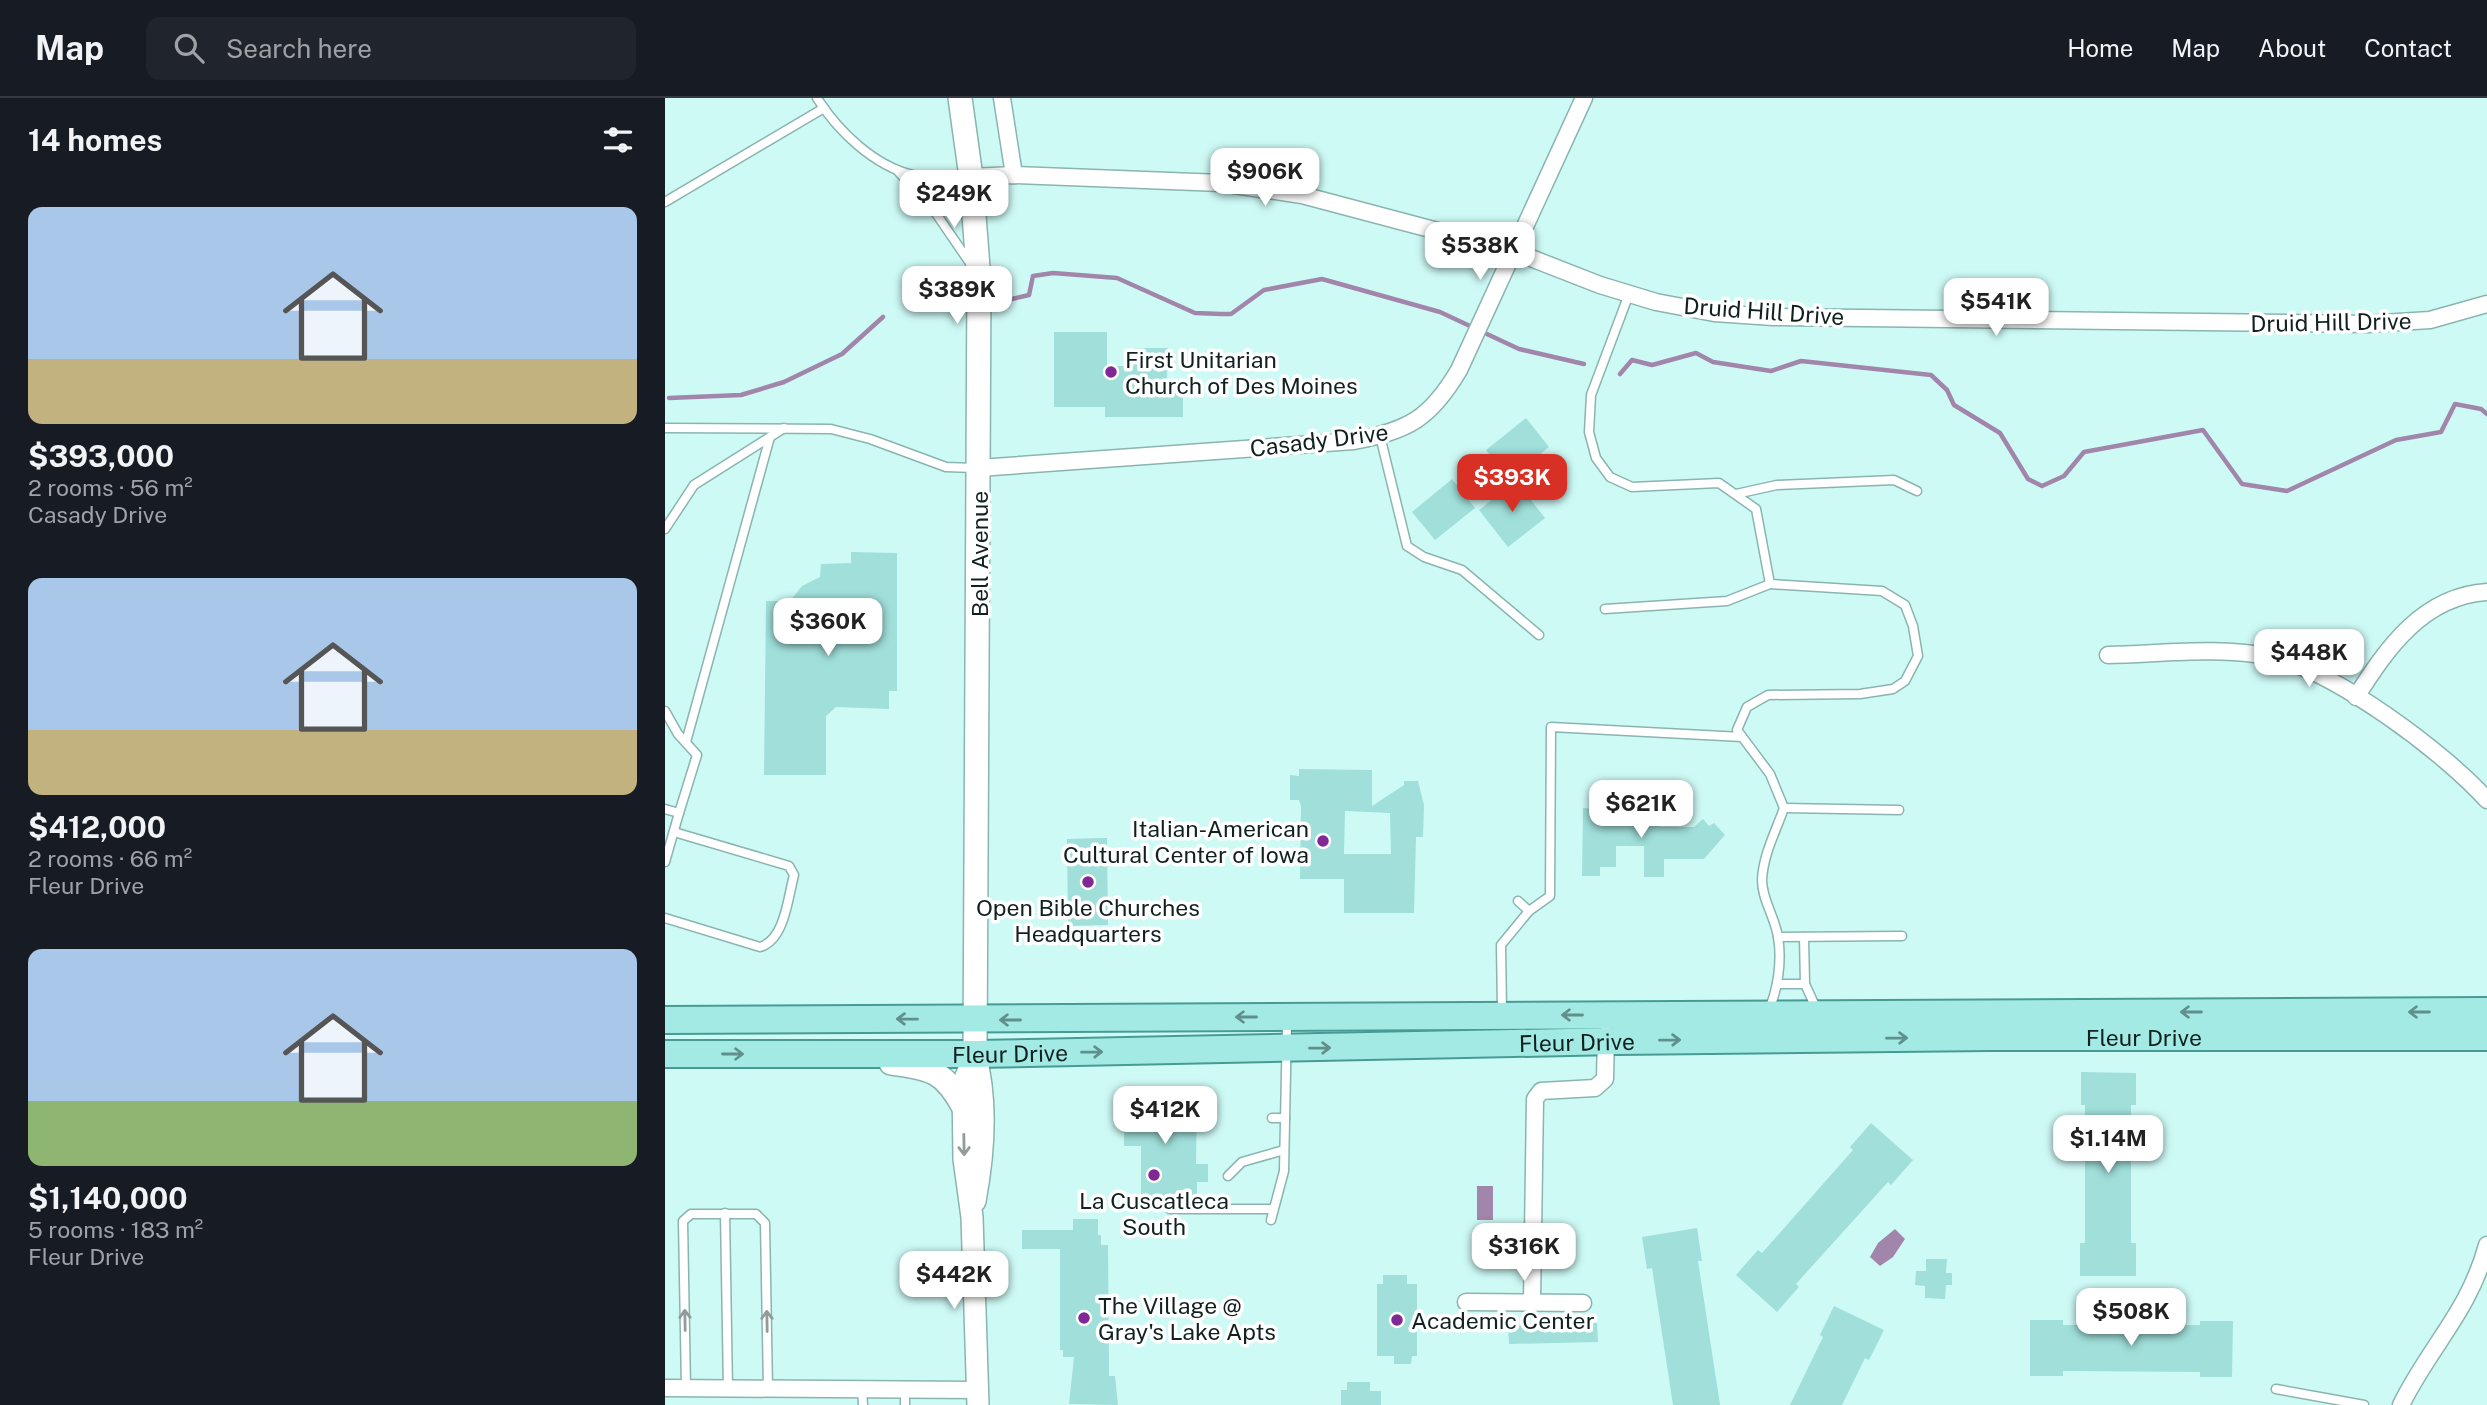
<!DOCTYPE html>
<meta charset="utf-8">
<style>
:root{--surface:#171b24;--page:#20242c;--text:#f1f3f6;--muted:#9ea1a6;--line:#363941;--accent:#d93025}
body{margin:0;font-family:"Public Sans",sans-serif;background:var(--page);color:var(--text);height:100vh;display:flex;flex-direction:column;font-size:26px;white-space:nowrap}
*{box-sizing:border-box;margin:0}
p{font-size:23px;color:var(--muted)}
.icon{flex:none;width:38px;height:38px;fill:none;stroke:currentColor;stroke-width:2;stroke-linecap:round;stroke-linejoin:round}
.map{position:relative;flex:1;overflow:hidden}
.sheet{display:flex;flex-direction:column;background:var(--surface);width:665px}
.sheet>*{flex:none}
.price{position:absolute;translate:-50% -60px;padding:0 16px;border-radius:14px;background:#fff;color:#222;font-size:23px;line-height:46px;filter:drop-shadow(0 2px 4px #0008)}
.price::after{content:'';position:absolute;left:50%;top:42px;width:21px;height:16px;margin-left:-10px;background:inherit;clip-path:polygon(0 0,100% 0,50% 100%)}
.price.on{background:var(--accent);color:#fff}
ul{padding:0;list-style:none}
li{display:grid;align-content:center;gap:14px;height:371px;padding:0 28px}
li span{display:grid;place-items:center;height:217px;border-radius:14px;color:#555}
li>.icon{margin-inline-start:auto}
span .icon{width:126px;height:126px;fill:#fffc;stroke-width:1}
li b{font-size:30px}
h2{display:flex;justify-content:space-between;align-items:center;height:84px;padding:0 28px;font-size:30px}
header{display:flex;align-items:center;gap:42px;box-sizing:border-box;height:98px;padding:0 35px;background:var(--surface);border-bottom:2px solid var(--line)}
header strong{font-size:33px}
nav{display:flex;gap:38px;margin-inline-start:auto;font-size:24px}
.search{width:490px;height:63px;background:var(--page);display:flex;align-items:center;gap:18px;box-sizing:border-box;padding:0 24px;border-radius:14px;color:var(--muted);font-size:26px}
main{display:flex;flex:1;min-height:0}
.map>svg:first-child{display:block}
</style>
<header>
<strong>Map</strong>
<div class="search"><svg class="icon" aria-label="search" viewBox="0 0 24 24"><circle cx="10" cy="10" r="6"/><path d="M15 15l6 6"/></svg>Search here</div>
<nav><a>Home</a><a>Map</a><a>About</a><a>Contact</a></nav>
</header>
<main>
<section class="sheet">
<h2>14 homes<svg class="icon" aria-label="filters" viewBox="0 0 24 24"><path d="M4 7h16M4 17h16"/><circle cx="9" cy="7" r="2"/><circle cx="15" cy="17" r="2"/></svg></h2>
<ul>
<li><span style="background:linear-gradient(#a9c7e8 70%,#c2b280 0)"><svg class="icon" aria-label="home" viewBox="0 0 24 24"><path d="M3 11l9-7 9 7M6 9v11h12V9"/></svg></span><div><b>$393,000</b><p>2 rooms · 56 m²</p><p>Casady Drive</p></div></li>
<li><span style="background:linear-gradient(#a9c7e8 70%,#c2b280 0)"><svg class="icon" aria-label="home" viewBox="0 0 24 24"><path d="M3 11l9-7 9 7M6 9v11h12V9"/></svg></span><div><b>$412,000</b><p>2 rooms · 66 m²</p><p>Fleur Drive</p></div></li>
<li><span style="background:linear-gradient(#a9c7e8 70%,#8fb573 0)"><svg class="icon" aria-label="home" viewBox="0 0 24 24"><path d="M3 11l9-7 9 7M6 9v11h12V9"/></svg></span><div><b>$1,140,000</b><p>5 rooms · 183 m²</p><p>Fleur Drive</p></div></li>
</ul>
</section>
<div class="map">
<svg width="1822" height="1307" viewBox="0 0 1822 1307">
<rect width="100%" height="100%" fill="#cefaf6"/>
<g fill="#a285ab">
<rect x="812" y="1088" width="16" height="34"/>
<path d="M1230 1131 1240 1141 1228 1159 1215 1168 1205 1159 1213 1145Z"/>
</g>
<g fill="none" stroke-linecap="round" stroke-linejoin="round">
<g stroke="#a285ab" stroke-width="4.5">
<path d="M347 201 364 197 368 178 388 175 452 180 530 215 556 216H566L599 192 657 181 775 214 854 251 919 266"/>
<path d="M955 276 967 262 987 267 1031 255 1048 264 1106 273 1136 263 1266 277 1282 292 1289 307 1335 335 1363 381 1377 388 1399 378 1419 354 1538 332 1577 386 1622 393 1731 342 1776 334 1790 306 1816 311 1822 316"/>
<path d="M4 300 76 297 119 284 177 256 218 219"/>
</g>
</g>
<g fill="#a0dfda" fill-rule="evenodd">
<path d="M389 234H442V268H469V250H503L502 281H518V319H440V309H389Z"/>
<path d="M861 320 884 349 844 381 821 352Z"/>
<path d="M787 381 810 410 770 442 747 414Z"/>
<path d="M851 383 880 420 843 449 814 412Z"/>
<path d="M186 454 232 455V593H224V611L171 609 161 618V677H99L101 503H125L137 488 155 479 156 466 186 465Z"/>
<path d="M634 671 707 672V708L739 687V683H753L759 707 758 739H751L749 815H679V781H635L636 708 634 702H625V677L634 678ZM680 713 725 715 726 756H679Z"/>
<path d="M918 710 989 715V727L996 729H1029L1038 721 1044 728 1049 725 1060 737 1039 761H999V779H979V748H951V769H935V778H917Z"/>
<path d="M435 740H442L443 827 403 828 402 741Z"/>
<path d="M1416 974 1471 975V1007H1466V1145H1471V1178H1415V1145H1420V1007H1416Z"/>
<path d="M459 998 532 999 531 1066H543V1084H532V1103L476 1102V1048H459Z"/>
<path d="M1206 1025 1248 1062 1226 1087 1223 1084 1131 1186 1134 1189 1112 1214 1071 1177 1093 1152 1097 1155 1188 1052 1185 1049Z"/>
<path d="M408 1121H433V1137H436V1147H443L444 1270V1278H450L453 1307 404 1306 409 1259H398V1252H395V1151H357V1132H408Z"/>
<path d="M1032 1130 1037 1163H1033L1055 1307H1008L987 1170 982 1171 977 1139Z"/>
<path d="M1261 1161H1282L1281 1175H1287V1187H1281L1280 1201 1260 1200V1188L1250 1187 1251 1173H1261Z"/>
<path d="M718 1177H742V1186H752V1258H747L746 1266H729V1258H712V1186H718Z"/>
<path d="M1169 1208 1219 1232 1204 1262 1200 1260 1177 1307H1125L1158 1239 1155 1237Z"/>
<path d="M1365 1222H1398V1227H1535V1223H1568L1567 1279H1535V1274L1398 1273V1278H1365Z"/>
<path d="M932 1225 933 1244 844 1246 843 1228Z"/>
<path d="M682 1284H705V1293H716V1307H676V1292H682Z"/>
</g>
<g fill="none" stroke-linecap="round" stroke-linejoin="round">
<defs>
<g id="service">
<path d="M152 0C173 33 209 68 248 77 266 81 285 79 303 79"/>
<path d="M232 72 270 114 305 165"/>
<path d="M0 104 159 10"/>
<path d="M964 196 926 297 924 334 931 360 945 379 967 389 1054 385 1091 411 1105 486 1217 493 1240 507 1248 528 1253 558 1240 583 1228 591 1195 596 1103 597 1082 609 1072 632 1105 676 1119 710C1111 733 1098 757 1097 782 1097 802 1110 819 1113 839 1117 862 1113 893 1103 913"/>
<path d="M0 330 166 331 205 341 281 369 309 370"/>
<path d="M715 338 742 448 759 459 797 472 874 537"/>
<path d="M1071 396 1112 387 1229 382 1252 393"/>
<path d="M0 431 29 387 119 330"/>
<path d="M940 511 1062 503 1105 486"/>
<path d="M0 613 13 636 32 657 14 715 0 711"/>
<path d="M21 644 105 339"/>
<path d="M1119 710 1234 712"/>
<path d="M0 764 14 715"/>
<path d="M853 803 864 813"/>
<path d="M0 820 95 849C120 842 123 799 129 777L124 768 9 734"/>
<path d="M1113 839 1237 838"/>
<path d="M1139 839 1140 886 1151 910"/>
<path d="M1112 886H1140"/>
<path d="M837 913 836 847 864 813 885 798 886 629 1077 639"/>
<path d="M607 1020H620"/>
<path d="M563 1078 577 1064 619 1052"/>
<path d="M505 1111H607"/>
<path d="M60 1115 63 1291"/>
<path d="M606 1122 619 1073 622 924"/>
<path d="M21 1290 18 1123 26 1116H91L100 1125 103 1291"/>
<path d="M197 1291 198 1307"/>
<path d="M1611 1291 1699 1307"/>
<path d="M240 1307V1291"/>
</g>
<g id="minor">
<path d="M337 0 349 77"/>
<path d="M306 79 349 77 556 85 637 97 848 153 935 187 991 204 1049 215 1108 219 1702 226 1765 222 1822 206"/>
<path d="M314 370 689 343C744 332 765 321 794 272L919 0"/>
<path d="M1443 557C1496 556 1555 548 1607 559 1670 573 1779 654 1822 702"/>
<path d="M1691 599C1722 550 1758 498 1822 494"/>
<path d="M801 1204 918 1205"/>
<path d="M867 1204 870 1001 876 993 930 990 940 981 941 937"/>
<path d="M0 1290 313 1292"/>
<path d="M1736 1307C1765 1248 1804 1214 1822 1147"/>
</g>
<g id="tertiary">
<path d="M310 956 298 986 299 1061 307 1119 313 1307"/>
<path d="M310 1103C319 1055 323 1004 310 956"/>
</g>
<g id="secondary">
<path d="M295 0 306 79 314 182 310 956"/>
<path d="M226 965C265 971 278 971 298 1008"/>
</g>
<g id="primary">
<path d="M0 922 1822 913"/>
<path id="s1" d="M0 956H310L952 943 1324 939H1822"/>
</g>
</defs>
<use href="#service" stroke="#8ab4b0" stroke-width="11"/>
<use href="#minor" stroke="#8ab4b0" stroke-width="19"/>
<use href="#tertiary" stroke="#8ab4b0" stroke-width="24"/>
<use href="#secondary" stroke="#8ab4b0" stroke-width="26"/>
<use href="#primary" stroke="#489b95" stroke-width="30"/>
<use href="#service" stroke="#fff" stroke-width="8"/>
<use href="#minor" stroke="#fff" stroke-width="16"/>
<use href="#tertiary" stroke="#fff" stroke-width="21"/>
<use href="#secondary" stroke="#fff" stroke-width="23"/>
<use href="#primary" stroke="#a3eae5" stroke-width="26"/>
</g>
<defs><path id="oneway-shaft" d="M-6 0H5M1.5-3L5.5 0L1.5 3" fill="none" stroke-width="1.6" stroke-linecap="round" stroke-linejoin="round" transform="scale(1.75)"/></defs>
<g stroke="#61908c">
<use href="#oneway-shaft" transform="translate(1526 914) rotate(180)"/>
<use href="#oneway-shaft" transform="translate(1754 914) rotate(180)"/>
<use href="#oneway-shaft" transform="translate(907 917) rotate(180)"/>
<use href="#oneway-shaft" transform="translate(581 919) rotate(180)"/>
<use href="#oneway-shaft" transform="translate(242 921) rotate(-179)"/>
<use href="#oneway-shaft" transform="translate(345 922) rotate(180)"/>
<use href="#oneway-shaft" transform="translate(1232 940) rotate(-1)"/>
<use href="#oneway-shaft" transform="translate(1005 942) rotate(-1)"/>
<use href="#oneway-shaft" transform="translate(655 950) rotate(-1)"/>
<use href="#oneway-shaft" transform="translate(427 954) rotate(-1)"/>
<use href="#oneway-shaft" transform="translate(68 956)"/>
</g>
<g stroke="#939b9a">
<use href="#oneway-shaft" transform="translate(299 1047) rotate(89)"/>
<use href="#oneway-shaft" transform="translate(20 1222) rotate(-91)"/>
<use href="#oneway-shaft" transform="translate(102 1223) rotate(-91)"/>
</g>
<g fill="#7f2896" stroke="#fff" stroke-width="2.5">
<circle cx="446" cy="274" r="7"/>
<circle cx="658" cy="743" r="7"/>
<circle cx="423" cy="784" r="7"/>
<circle cx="489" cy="1077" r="7"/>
<circle cx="419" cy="1220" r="7"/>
<circle cx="732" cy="1222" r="7"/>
</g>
<g text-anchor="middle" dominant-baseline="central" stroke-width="7" stroke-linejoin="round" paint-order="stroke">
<g font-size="23" fill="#10211f" stroke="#fff">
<text transform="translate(1099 213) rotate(4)">Druid Hill Drive</text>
<text transform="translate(1666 224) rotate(-1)">Druid Hill Drive</text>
<text transform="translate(654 342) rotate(-7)">Casady Drive</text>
<text transform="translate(314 456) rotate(-90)">Bell Avenue</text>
<text stroke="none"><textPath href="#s1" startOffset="1479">Fleur Drive</textPath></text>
<text stroke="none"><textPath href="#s1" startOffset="912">Fleur Drive</textPath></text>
<text stroke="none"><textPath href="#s1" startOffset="345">Fleur Drive</textPath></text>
</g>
<g font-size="23" fill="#10211f" stroke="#fff" text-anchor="start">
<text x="460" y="261">First Unitarian<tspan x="460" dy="26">Church of Des Moines</tspan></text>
<text x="644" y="730" text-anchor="end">Italian-American<tspan x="644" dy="26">Cultural Center of Iowa</tspan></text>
<text x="423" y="809" text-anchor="middle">Open Bible Churches<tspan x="423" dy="26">Headquarters</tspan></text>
<text x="489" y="1102" text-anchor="middle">La Cuscatleca<tspan x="489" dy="26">South</tspan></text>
<text x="433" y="1207">The Village @<tspan x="433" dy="26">Gray's Lake Apts</tspan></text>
<text x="746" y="1222">Academic Center</text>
</g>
</g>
</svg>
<b class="price" style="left:600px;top:110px">$906K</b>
<b class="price" style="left:289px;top:132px">$249K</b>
<b class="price" style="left:815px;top:184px">$538K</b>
<b class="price" style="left:292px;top:228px">$389K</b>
<b class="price" style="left:1331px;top:240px">$541K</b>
<b class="price on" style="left:847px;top:416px">$393K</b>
<b class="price" style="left:163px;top:560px">$360K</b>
<b class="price" style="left:1644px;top:591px">$448K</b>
<b class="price" style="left:976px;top:742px">$621K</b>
<b class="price" style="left:500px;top:1048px">$412K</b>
<b class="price" style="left:1443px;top:1077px">$1.14M</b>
<b class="price" style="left:859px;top:1185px">$316K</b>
<b class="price" style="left:289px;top:1213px">$442K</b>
<b class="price" style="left:1466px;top:1250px">$508K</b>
</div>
</main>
